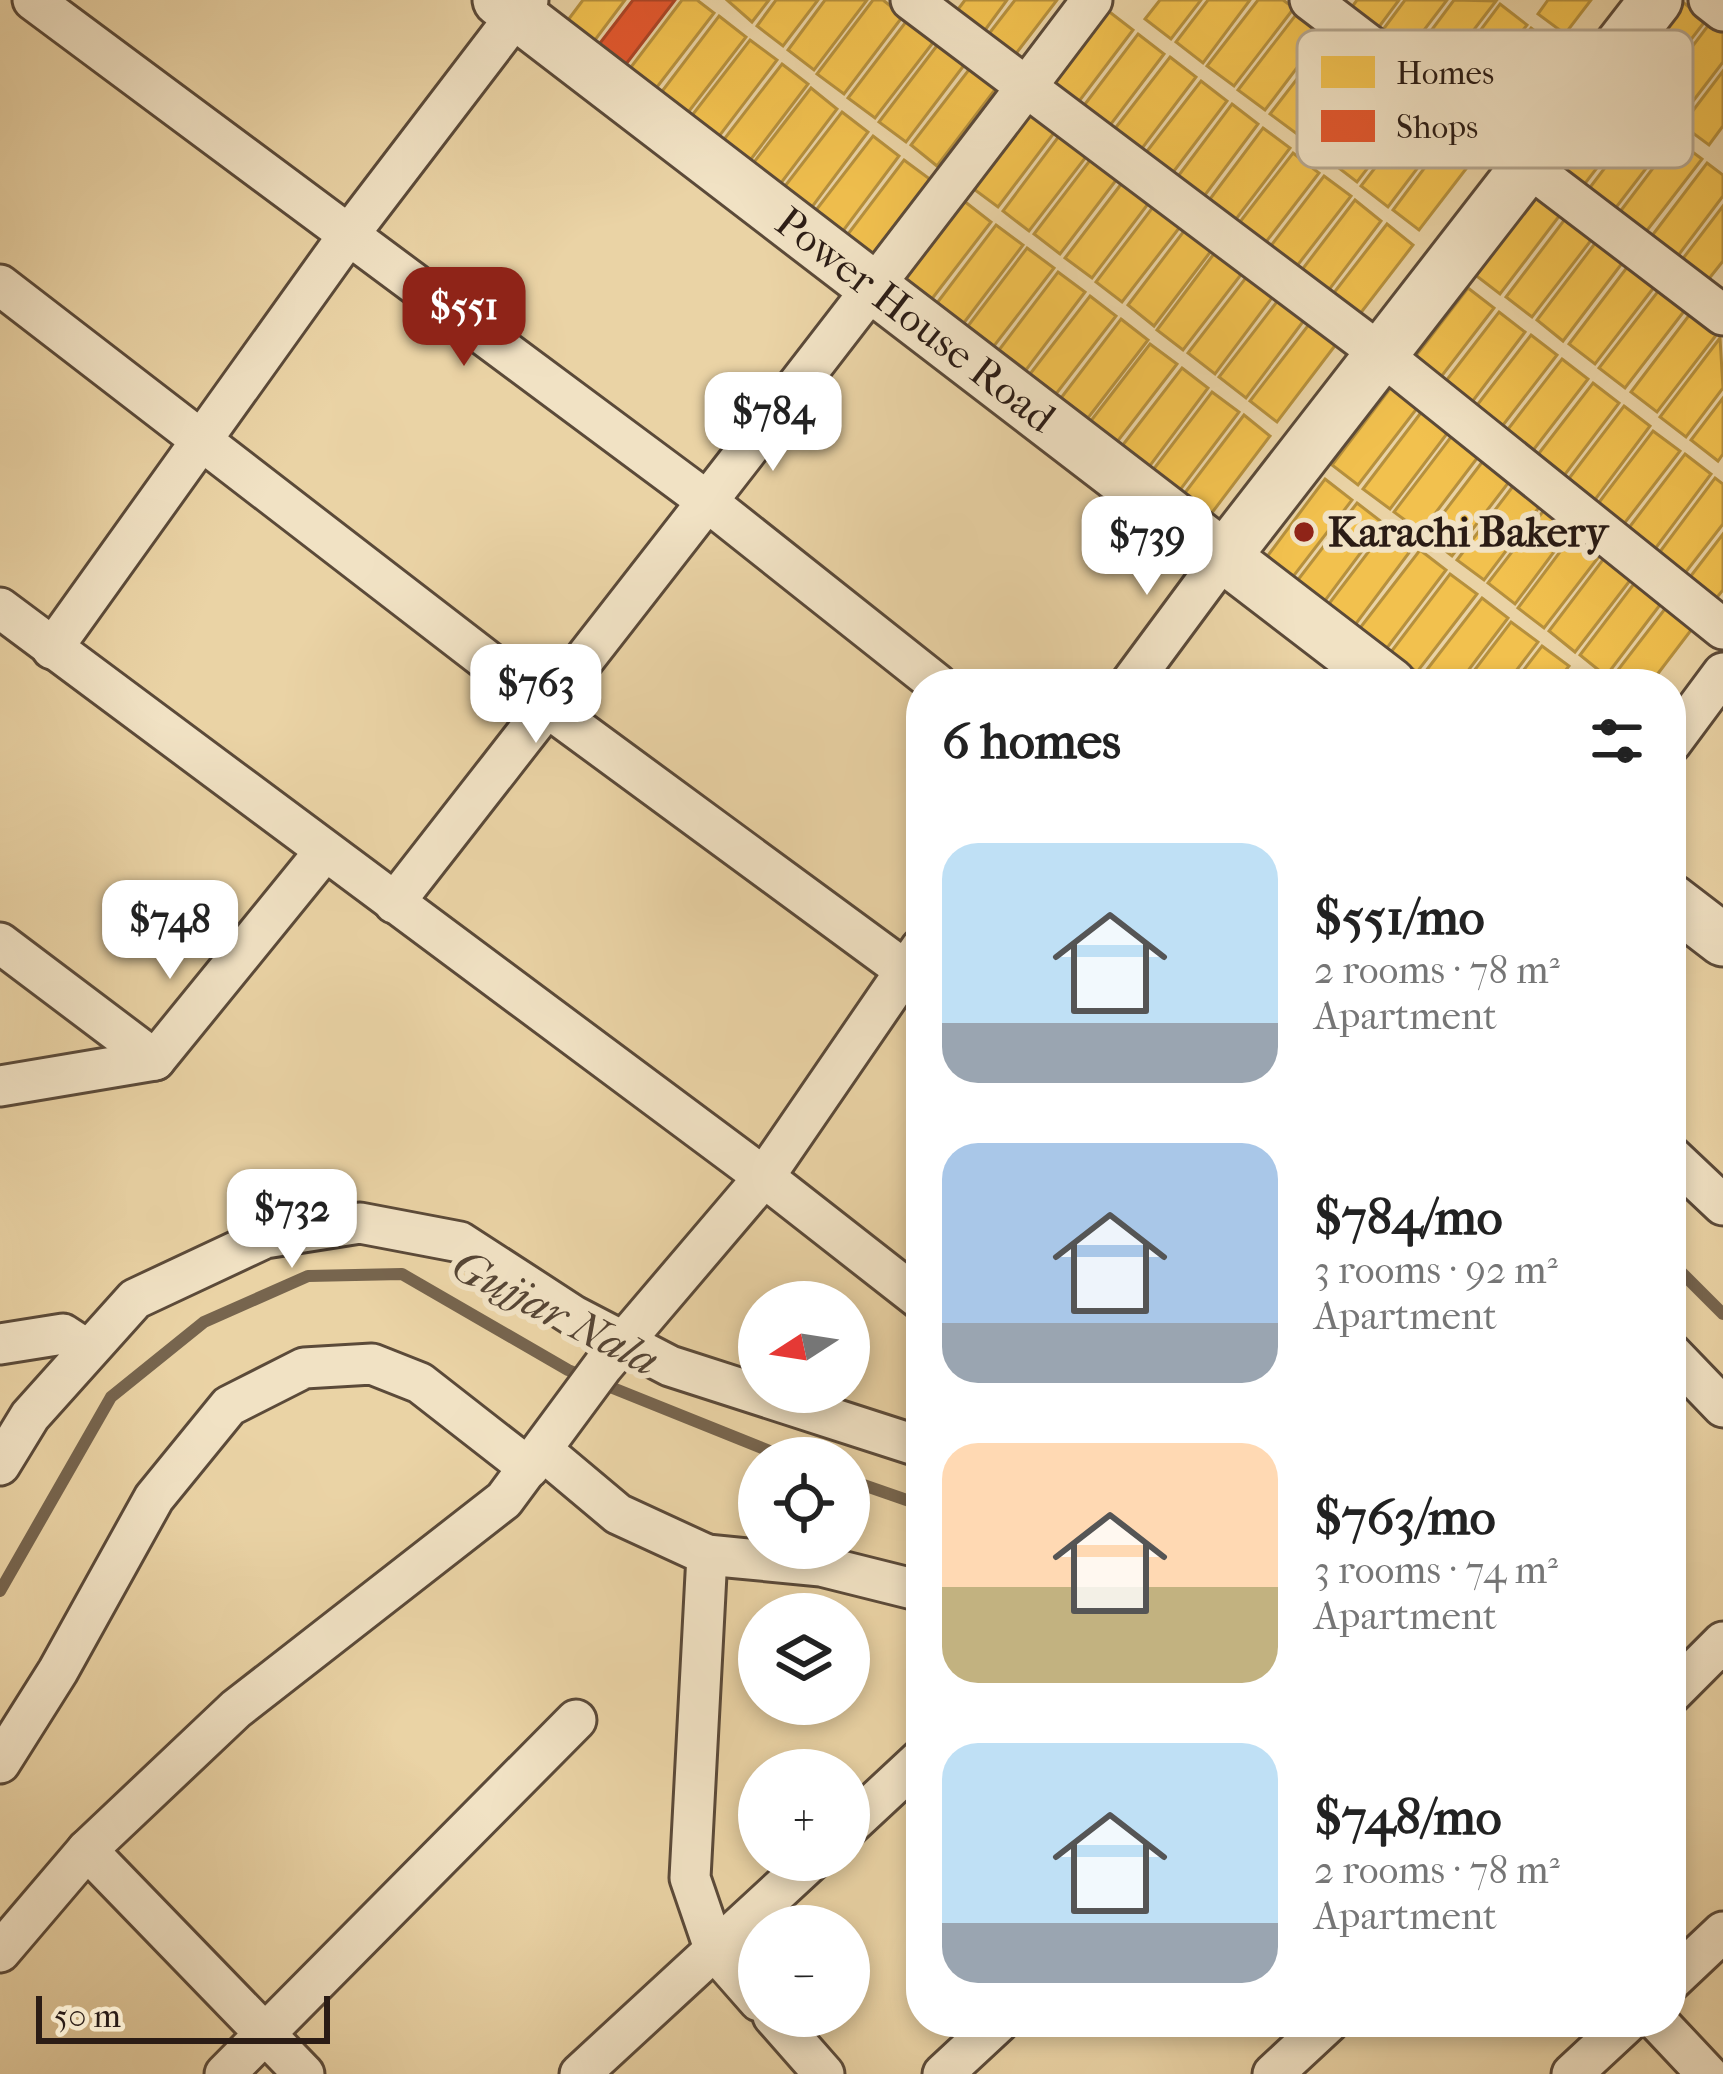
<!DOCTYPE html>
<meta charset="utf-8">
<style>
:root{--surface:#fff;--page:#f6f6f6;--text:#222;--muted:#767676;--accent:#8f2418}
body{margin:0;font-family:"IM FELL French Canon",serif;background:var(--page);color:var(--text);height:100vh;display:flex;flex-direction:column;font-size:45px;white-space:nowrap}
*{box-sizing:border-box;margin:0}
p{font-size:39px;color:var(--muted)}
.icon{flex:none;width:66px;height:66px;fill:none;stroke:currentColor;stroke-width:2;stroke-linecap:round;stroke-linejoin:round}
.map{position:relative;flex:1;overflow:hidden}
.panel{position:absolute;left:906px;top:669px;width:780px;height:1368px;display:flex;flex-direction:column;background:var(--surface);border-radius:48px;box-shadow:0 6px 18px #0003}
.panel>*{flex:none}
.needle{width:78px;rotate:258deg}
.buttons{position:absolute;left:738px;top:1281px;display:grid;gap:24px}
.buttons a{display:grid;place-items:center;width:132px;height:132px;border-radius:50%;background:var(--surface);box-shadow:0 6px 18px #0003;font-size:60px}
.scale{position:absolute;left:36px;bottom:30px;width:294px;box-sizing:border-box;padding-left:12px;border:6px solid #2b1c15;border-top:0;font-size:33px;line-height:42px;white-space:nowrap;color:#2b1c15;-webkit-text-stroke:9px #f1e2c4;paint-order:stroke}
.price{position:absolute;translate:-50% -102px;padding:0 27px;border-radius:24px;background:#fff;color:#222;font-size:39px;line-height:78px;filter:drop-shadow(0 3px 6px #0008)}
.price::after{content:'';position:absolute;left:50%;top:72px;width:36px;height:27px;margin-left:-18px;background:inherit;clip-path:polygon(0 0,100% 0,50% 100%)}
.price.current{background:var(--accent);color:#fff}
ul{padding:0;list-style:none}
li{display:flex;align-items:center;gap:36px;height:300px;padding:0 36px}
li span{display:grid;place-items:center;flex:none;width:336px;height:240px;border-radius:36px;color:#555}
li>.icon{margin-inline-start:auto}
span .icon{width:144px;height:144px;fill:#fffc;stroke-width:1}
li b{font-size:51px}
h2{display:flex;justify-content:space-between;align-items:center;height:144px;padding:0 36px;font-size:51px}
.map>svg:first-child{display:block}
</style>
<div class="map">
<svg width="1723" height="2074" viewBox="0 0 1723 2074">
<rect width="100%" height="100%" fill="#ead3a5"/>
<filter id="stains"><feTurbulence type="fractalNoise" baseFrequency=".00167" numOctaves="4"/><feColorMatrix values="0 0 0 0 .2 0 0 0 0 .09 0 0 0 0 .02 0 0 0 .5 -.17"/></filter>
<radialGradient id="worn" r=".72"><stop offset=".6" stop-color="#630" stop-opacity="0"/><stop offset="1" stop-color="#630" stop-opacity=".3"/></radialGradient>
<g fill="#f2c14e" stroke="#b6903d" stroke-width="3">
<path d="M583 0H625L592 44 565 24Z"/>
<path d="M682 0H697L714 13 654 91 628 71Z"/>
<path d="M727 0H769L752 22Z"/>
<path d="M776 0H818L783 46 757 26Z"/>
<path d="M825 0H867L814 70 788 50Z"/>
<path d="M873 0H883L903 16 844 94 817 74Z"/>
<path d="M965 0H1007L977 41 950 20Z"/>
<path d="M1015 0H1057L1008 64 981 44Z"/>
<path d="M1160 0H1201L1171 39 1145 19Z"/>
<path d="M1208 0H1250L1203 63 1176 42Z"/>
<path d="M1258 0H1283L1294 8 1234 86 1207 66Z"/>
<path d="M1357 0H1399L1376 31 1349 11Z"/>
<path d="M1405 0H1447L1405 55 1379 35Z"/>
<path d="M1454 0 1496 1 1436 79 1410 59Z"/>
<path d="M1548 0H1591L1565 34 1538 14Z"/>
<path d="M1680 0 1706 20 1646 98 1620 78Z"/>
<path d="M1500 4 1527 25 1467 103 1441 83Z"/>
<path d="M1107 10 1133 30 1074 108 1047 88Z"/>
<path d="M1298 12 1324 32 1265 110 1238 90Z"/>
<path d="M719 16 746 37 686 115 660 94Z"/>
<path d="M908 19 935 40 875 118 848 98Z"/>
<path d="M1710 23 1723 33V62L1677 122 1651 101Z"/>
<path d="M1531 28 1558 49 1498 127 1472 107Z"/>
<path d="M1138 34 1164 54 1105 132 1079 112Z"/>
<path d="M1330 36 1356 56 1297 134 1270 114Z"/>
<path d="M750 40 777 60 717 139 690 118Z"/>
<path d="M939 43 965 64 906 142 879 122Z"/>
<path d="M1170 57 1196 77 1137 155 1110 135Z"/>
<path d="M782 64 808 84 748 163 722 142Z"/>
<path d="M971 67 997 87 937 166 911 145Z"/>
<path d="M1723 71V126L1709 145 1682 125Z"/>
<path d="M1201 81 1227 101 1168 179 1141 159Z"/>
<path d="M1390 84 1417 104 1357 182 1331 162Z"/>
<path d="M811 88 837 109 778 187 751 166Z"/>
<path d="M1613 92 1640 112 1580 190 1553 170Z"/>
<path d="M1232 104 1258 124 1199 203 1173 183Z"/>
<path d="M1031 108 1057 129 998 207 971 187Z"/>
<path d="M1421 108 1448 128 1388 207 1361 186Z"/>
<path d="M842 112 868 132 809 211 782 190Z"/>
<path d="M1644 116 1671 136 1611 214 1585 194Z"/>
<path d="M1263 128 1290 148 1230 227 1204 207Z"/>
<path d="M1452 131 1479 152 1419 230 1393 210Z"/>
<path d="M1062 132 1089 153 1029 231 1003 211Z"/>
<path d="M873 136 899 156 840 235 813 214Z"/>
<path d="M1675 139 1702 159 1642 237 1616 217Z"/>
<path d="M1293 153 1319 173 1259 251 1233 231Z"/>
<path d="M1094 155 1120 175 1060 254 1034 234Z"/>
<path d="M904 160 931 180 871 259 845 238Z"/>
<path d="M1707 163 1723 175V196L1674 261 1648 241Z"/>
<path d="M1324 176 1351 196 1290 275 1264 255Z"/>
<path d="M1125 179 1151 200 1092 278 1065 258Z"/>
<path d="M1534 195 1560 215 1500 294 1474 274Z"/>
<path d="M1355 200 1381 221 1322 299 1295 279Z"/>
<path d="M964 201 991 222 931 300 905 279Z"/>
<path d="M1156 203 1183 223 1122 302 1096 282Z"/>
<path d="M1723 206V261L1704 285 1678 265Z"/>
<path d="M1565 219 1592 239 1532 317 1506 297Z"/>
<path d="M1387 224 1413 245 1353 323 1326 303Z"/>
<path d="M996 225 1023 245 963 324 937 303Z"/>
<path d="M1187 227 1214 247 1154 326 1128 305Z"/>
<path d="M1596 242 1623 262 1563 341 1537 320Z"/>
<path d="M1027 248 1054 268 994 346 968 326Z"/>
<path d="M1216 251 1243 272 1183 350 1157 330Z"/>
<path d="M1628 266 1655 286 1595 364 1569 344Z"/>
<path d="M1058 272 1085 292 1026 370 999 350Z"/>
<path d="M1248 275 1274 295 1215 374 1188 353Z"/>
<path d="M1468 288 1494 308 1434 386 1408 366Z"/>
<path d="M1659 290 1685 310 1625 388 1599 368Z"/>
<path d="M1090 296 1116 316 1056 394 1030 374Z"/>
<path d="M1279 299 1305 319 1246 398 1219 377Z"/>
<path d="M1499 312 1525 332 1466 410 1439 390Z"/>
<path d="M1690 314 1717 334 1657 412 1631 392Z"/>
<path d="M1121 319 1148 340 1088 418 1061 398Z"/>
<path d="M1310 323 1337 343 1277 422 1250 401Z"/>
<path d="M1531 335 1557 355 1497 433 1471 413Z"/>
<path d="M1720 338 1723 388 1686 437 1660 417Z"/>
<path d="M1150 344 1177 364 1117 442 1090 422Z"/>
<path d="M1562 359 1588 379 1528 457 1502 437Z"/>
<path d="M1182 368 1208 388 1149 467 1122 446Z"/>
<path d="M1593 383 1619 403 1560 481 1533 461Z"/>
<path d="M1392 386 1418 407 1358 485 1332 465Z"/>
<path d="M1212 392 1239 412 1180 490 1153 470Z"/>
<path d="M1723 398V454L1718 461 1691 440Z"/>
<path d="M1624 406 1650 426 1591 505 1564 485Z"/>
<path d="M1423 410 1449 431 1390 509 1363 489Z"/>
<path d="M1244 415 1270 436 1211 514 1184 494Z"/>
<path d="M1653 431 1680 451 1620 529 1594 509Z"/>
<path d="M1454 433 1481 453 1421 532 1394 512Z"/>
<path d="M1685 454 1711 474 1652 553 1625 533Z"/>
<path d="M1486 457 1512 478 1452 556 1426 536Z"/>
<path d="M1715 478 1723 484V524L1682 577 1656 557Z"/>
<path d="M1325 479 1352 500 1292 578 1266 558Z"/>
<path d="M1517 481 1543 502 1484 580 1457 560Z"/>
<path d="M1357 503 1383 523 1324 602 1297 581Z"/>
<path d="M1548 505 1574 525 1515 604 1488 583Z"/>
<path d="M1388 526 1414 546 1355 625 1328 605Z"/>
<path d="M1577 529 1604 550 1544 628 1518 608Z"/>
<path d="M1723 534V590L1714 601 1687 581Z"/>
<path d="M1420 550 1446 570 1387 648 1360 628Z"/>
<path d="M1608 553 1635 574 1575 652 1549 631Z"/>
<path d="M1450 574 1477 594 1417 672 1391 652Z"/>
<path d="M1639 577 1666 597 1606 676 1580 655Z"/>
<path d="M1482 598 1508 618 1458 684H1433L1422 676Z"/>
<path d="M1671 601 1698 621 1650 684H1617L1611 679Z"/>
<path d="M1511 622 1538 642 1506 684H1464Z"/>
<path d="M1542 646 1569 666 1555 684H1513Z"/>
</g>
<path fill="#e4572e" stroke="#ac4526" stroke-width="3" d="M633 0H675L623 68 597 47Z"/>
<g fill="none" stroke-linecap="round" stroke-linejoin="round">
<g stroke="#77654e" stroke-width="12">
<path d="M1671 1262 1723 1314"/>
<path d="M849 1480 921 1505"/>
<path d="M0 1591 111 1397 204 1322 308 1276 402 1274 568 1370 787 1458"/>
</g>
<defs>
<g id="minor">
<path d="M33 0 704 499 937 684"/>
<path d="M911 0 1381 354 1723 629"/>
<path d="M1310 0 1723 315"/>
<path d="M1709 0 1723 11"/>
<path d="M0 285 547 707 921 982"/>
<path d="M0 608 764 1177 921 1300"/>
<path d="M52 649 347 237 528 0"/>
<path d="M1130 684 1224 557"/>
<path d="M1671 743 1723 673"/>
<path d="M394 903C628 603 863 304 1092 0"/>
<path d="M0 943 155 1060"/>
<path d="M0 1086 155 1060 325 851"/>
<path d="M1671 1156 1723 1205"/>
<path d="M0 1344 63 1334 86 1349"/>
<path d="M1671 1353 1723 1407"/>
<path d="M543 1451 618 1514 707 1555 690 1878 715 1951 759 2001"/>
<path d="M0 1465 30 1416 135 1299 265 1238 360 1223 460 1242 574 1316 670 1366 921 1447"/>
<path d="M707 1555 821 1566 921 1591"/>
<path d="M1671 1694 1723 1642"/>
<path d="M0 1763 58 1671 154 1498 229 1406 304 1368 372 1364 420 1383 529 1468"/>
<path d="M849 1826 921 1759"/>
<path d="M87 1850 304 2074"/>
<path d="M0 1952 87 1850 236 1709 504 1500 603 1366 764 1177 921 948"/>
<path d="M1671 1981 1723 1932"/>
<path d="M773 2016 824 2074"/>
<path d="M1658 2022 1707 2074"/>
<path d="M225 2074 576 1720"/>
<path d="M580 2074 812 1860"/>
<path d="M943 2074 999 2022"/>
<path d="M1273 2074 1329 2022"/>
<path d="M1572 2074 1628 2022"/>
</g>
<g id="tertiary">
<path id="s1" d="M499 0 1390 684"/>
<path d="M1224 557 1656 0"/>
<path d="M1671 900 1723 940"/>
</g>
</defs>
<use href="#minor" stroke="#5b4a39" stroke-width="45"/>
<use href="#tertiary" stroke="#5b4a39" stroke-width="57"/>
<use href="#minor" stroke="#f1e2c4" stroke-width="39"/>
<use href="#tertiary" stroke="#f1e2c4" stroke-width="51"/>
</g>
<circle fill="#8f2418" stroke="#f1e2c4" stroke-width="4.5" cx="1304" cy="532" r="12"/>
<g text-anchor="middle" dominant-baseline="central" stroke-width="12" stroke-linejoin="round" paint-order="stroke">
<g font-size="42" fill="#2b1c15" stroke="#f1e2c4">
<text stroke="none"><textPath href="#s1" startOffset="525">Power House Road</textPath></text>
</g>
<g font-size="42" font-weight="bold" fill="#2b1c15" stroke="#f1e2c4" text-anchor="start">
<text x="1328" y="532">Karachi Bakery</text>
</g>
<g font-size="45" font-style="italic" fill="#574636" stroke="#f1e2c4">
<text transform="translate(555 1313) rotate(27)">Gujjar Nala</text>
</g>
</g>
<rect x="1297" y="30" width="396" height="138" rx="18" fill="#f1e2c4" stroke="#b6a790" stroke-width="3"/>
<rect x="1321" y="56" width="54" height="32" fill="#f2c14e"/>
<rect x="1321" y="110" width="54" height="32" fill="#e4572e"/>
<g font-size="33" fill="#2b1c15">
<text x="1396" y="84">Homes</text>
<text x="1396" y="138">Shops</text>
</g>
<rect width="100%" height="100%" filter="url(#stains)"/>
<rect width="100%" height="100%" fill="url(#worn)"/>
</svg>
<div class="buttons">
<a><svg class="needle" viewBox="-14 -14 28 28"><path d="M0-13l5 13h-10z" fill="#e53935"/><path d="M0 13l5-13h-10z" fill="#767676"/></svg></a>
<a><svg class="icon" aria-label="locate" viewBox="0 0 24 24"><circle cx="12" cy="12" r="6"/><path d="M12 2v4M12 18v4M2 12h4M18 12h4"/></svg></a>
<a><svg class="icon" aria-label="layers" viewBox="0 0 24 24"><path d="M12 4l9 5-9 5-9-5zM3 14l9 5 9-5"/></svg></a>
<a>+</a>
<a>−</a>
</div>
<div class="scale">50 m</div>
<b class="price current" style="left:464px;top:369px">$551</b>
<b class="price" style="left:773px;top:474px">$784</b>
<b class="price" style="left:1147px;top:598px">$739</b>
<b class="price" style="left:536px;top:746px">$763</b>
<b class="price" style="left:170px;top:982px">$748</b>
<b class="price" style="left:292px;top:1271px">$732</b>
<section class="panel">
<h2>6 homes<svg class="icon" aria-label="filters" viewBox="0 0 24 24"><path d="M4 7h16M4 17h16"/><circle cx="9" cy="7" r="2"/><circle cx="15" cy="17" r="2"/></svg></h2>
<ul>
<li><span style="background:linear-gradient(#bfe0f5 75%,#9aa5b1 0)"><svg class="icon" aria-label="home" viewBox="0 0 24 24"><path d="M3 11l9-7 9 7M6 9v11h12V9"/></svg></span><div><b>$551/mo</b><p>2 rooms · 78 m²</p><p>Apartment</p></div></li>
<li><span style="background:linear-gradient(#a9c7e8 75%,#9aa5b1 0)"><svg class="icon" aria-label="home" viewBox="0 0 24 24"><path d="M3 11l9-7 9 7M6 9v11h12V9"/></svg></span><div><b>$784/mo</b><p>3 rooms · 92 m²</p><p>Apartment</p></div></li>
<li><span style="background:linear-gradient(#ffd9b3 60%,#c2b280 0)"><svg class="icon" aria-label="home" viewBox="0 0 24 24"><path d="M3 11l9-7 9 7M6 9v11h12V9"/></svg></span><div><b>$763/mo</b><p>3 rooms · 74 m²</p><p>Apartment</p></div></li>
<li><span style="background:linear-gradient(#bfe0f5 75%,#9aa5b1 0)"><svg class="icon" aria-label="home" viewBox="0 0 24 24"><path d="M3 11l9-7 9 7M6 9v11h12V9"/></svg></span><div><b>$748/mo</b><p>2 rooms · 78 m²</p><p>Apartment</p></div></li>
</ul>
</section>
</div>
